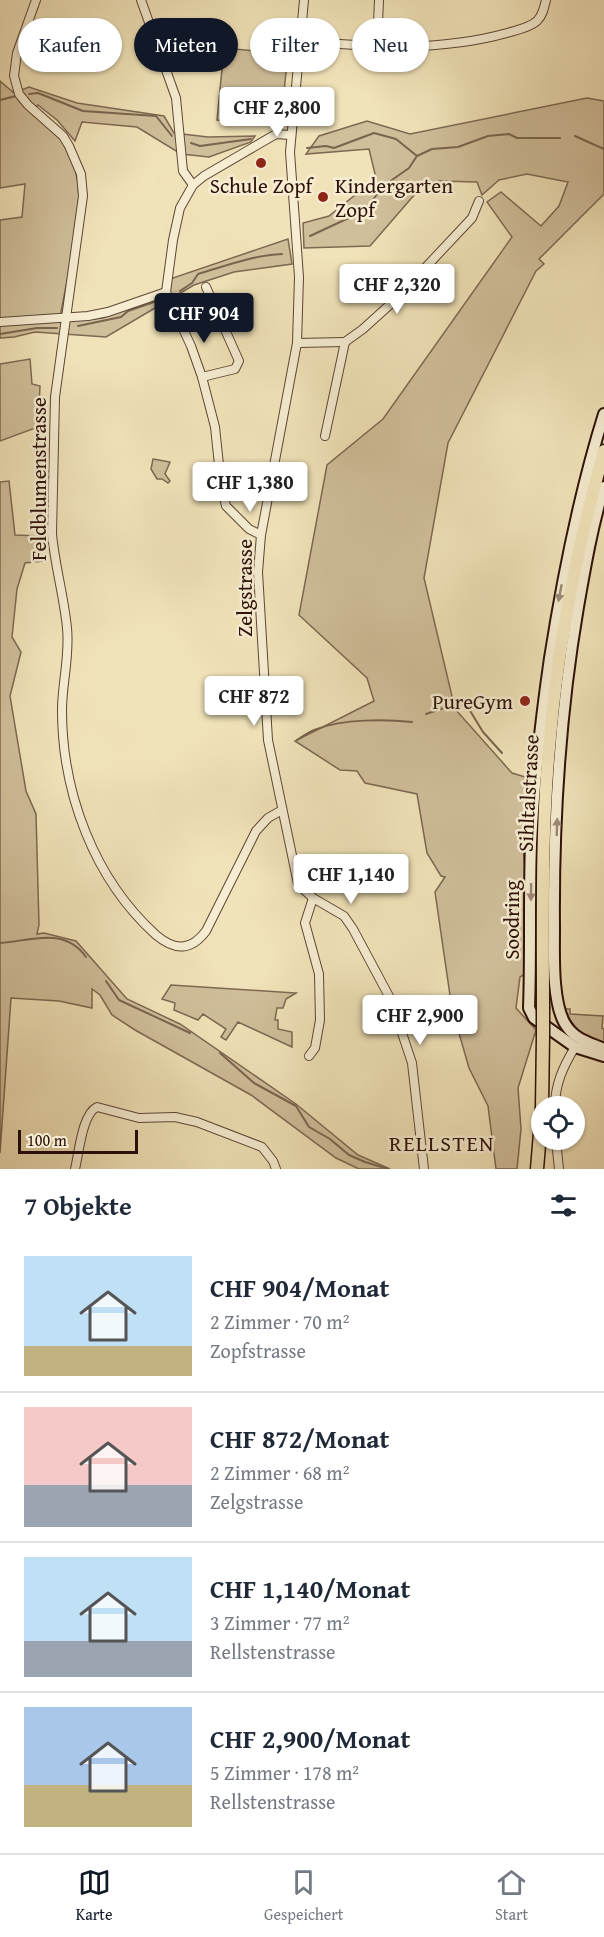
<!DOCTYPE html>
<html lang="de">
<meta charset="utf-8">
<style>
:root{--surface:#fff;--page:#f6f6f7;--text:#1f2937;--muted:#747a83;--line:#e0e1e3;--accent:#111827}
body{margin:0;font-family:"Gentium Book Plus",serif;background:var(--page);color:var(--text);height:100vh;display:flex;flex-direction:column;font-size:22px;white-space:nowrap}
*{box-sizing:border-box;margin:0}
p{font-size:20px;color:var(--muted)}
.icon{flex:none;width:33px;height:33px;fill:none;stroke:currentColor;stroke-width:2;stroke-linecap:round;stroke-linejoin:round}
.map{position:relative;height:1169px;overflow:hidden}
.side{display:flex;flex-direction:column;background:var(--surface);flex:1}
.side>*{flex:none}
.banner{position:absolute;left:18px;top:18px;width:568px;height:54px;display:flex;gap:12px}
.controls{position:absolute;left:531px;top:1096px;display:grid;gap:12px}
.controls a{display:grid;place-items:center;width:54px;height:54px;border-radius:50%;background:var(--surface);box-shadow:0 2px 4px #0004;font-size:30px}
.scale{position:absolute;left:18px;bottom:15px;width:120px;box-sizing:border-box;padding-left:6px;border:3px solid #2c1108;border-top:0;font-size:16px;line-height:21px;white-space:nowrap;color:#2c1108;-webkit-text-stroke:4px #f6edd2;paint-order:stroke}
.price{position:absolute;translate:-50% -51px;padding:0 14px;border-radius:6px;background:#fff;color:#222;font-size:20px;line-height:39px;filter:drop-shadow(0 2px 3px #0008)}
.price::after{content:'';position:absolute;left:50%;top:36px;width:18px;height:14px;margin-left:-9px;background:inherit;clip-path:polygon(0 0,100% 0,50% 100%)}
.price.on{background:var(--accent);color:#fff}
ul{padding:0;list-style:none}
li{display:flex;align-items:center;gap:18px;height:150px;padding:0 24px}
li+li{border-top:2px solid var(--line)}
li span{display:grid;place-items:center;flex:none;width:168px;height:120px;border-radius:0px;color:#555}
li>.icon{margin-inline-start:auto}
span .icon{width:72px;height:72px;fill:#fffc;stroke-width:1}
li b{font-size:26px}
h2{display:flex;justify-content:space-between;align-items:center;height:72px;padding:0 24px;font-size:26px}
.pill{padding:0 21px;border-radius:27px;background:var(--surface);box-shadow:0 2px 4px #0004;font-size:21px;line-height:54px}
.pill.on{background:var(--accent);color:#fff}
.tab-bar{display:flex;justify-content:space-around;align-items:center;height:84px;border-top:2px solid var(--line);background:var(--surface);font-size:16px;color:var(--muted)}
.tab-bar a{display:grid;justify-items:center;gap:3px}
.tab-bar .on{color:var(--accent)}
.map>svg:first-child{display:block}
</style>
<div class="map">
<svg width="604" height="1169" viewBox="0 0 604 1169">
<rect width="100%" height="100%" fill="#f1e3b9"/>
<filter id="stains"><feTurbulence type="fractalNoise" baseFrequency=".00333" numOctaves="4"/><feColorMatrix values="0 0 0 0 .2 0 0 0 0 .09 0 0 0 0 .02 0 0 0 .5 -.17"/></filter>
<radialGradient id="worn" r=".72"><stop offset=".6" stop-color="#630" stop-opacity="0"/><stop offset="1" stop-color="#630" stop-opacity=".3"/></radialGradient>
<g fill="#d0bf9b" stroke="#7e6852" stroke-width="1.5">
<path d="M224 48 288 54 282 110 252 107 251 123 217 120Z"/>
<path d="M0 81 14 93 29 87 77 103 164 116 174 133 208 137 255 136 251 142 209 157 181 154 137 127 82 122 75 141 57 120 38 105 31 112 52 129 64 143 75 168 78 183 79 198 70 266 59 322 103 318 166 293 167 280 288 239 292 264 234 272 194 285 106 337 35 332 14 337 0 338V220L22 217 25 184 0 188Z"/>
<path d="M587 98 604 101V194L539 259 544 264 536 271 448 443 424 578 455 709 512 773 532 779 523 846 526 884 525 974 520 977 516 1008 536 1030 518 1088 521 1129 517 1169H496L488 1106 469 1068 452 1009 435 892 445 877 441 876 427 853 417 794 365 783 357 771 340 770 295 741 374 701 367 678 299 615 327 465 383 419 512 237 487 202 501 192 541 226 559 206 568 182 527 174 499 180 482 195 477 182 438 181 422 186 370 246 304 248 303 223 329 216 376 178 369 149 306 154 319 136 367 121 410 134Z"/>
<path d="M30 359 32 384 40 386 38 427 0 441V364Z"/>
<path d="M153 459 170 462 165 474 170 481 168 483 162 479H157L151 469Z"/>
<path d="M9 481 15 535 40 536 42 561 25 563 17 589 12 637 21 652 10 696 26 791 36 814 39 925 37 934 44 933 76 941 127 999 180 1024 296 1104 358 1155 390 1169H359L336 1158 251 1095 135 1030 112 1015 100 995 92 989V1008L59 1001 11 998 0 1153V482Z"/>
<path d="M545 720 538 852 537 1004H534L535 825Z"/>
<path d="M171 985 296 993 286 999 283 1008H277L275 1020H278V1029L292 1032V1047L238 1022 226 1040 221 1037 226 1029 203 1014 198 1020 174 1010 175 1003 162 999Z"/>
<path d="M565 1009H570V1014L603 1016 602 1028 604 1029V1043C583 1037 573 1029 565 1009Z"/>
</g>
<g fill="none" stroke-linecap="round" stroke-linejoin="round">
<g stroke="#7a644e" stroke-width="2">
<path d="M29 94 38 93 83 111 156 116 172 136"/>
<path d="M0 100 16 96"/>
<path d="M575 136 604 149"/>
<path d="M191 143 200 146 251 139"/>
<path d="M307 148 326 146 334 148 374 133 396 139 417 156 432 149 458 147 488 136 509 134 517 138H560"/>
<path d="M310 236 366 210 382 187 409 168 417 156"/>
<path d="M180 291 192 283 198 274C225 266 254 255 282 254"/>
<path d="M78 326 121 317 128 311 157 301"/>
<path d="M0 334 37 328H57"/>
<path d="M426 714 459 703 469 709 483 732 502 753"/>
<path d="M297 740C303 736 310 731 317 729 343 719 385 719 412 722"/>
<path d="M0 943C31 941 64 926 86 957"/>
<path d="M106 981 119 1000 190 1033"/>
<path d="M220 1053 254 1083 296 1106 309 1127 330 1139 349 1155 365 1162 388 1169"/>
</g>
<defs>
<g id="street">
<path d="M36 0 17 53 14 76 19 94 28 105 63 136 69 146 81 174 83 196 55 397 52 534C55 566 64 597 67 628 70 656 62 683 62 710 62 793 94 879 156 935 175 951 191 951 206 931L256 831 268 818 282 810"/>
<path d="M141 0 176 98 183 171 193 185"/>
<path d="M304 0 290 152 299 277 297 343 261 535 258 572 268 740 298 884 313 898 344 916 353 929 391 1000 412 1063 424 1169"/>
<path d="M300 41C370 47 439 52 507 33 517 30 529 28 537 21 543 15 544 8 546 0"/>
<path d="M377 47 379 0"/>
<path d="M0 322 88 316 108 312 166 292"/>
<path d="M297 343 345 342"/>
<path d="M202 377 235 369 239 361 206 287"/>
<path d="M325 436 345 342 363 329 395 300 472 218 479 201"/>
<path d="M261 535 249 529 226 506 221 484 215 427 202 377 191 346 166 292 173 240 180 208 193 185 204 176 276 134 290 135"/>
<path d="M309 1056 315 1048 320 1020 319 974 305 923 313 898"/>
<path d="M555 1107C555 1084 563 1067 575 1047"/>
<path d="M556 1140 559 1169"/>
<path d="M75 1169C79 1153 82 1114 97 1107L139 1118 175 1117 197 1122 262 1147 273 1161 276 1169"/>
</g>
<g id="secondary">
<path d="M604 414C579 494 563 576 550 658 541 720 534 782 531 844 529 898 531 953 529 1008L534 1018 575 1047 604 1056"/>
<path d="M604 487C592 526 585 567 578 607 560 712 553 821 554 928 554 954 552 999 564 1022 573 1039 588 1042 604 1049"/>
</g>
<g id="primary">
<path d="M543 1007C543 917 541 827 550 738 558 641 578 544 604 451"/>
<path d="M542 1107 543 1036"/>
<path d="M537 1169 542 1109"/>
</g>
</defs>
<use href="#street" stroke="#5d4634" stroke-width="10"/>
<use href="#secondary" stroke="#2c1108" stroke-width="14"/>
<use href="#primary" stroke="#2c1108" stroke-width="15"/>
<use href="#street" stroke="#f6edd2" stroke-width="8"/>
<use href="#secondary" stroke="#f6edd2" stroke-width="10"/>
<use href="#primary" stroke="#f1e3b9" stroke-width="12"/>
<defs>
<path id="primary-bridge" d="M543 1036V1007"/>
</defs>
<use href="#primary-bridge" stroke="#2c1108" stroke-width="15" stroke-linecap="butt"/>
<use href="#primary-bridge" stroke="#f1e3b9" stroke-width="12"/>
</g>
<defs><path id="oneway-solid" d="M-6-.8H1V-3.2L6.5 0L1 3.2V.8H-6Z" transform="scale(1.5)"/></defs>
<g fill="#9b8a77">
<use href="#oneway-solid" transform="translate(560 593) rotate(101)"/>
<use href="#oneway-solid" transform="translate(557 827) rotate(-88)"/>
<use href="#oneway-solid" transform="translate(531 892) rotate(91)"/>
</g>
<g fill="#8f2418" stroke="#f6edd2" stroke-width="2">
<circle cx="261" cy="163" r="6"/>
<circle cx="323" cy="197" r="6"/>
<circle cx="525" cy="701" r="6"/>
</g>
<g text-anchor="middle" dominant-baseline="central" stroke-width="5" stroke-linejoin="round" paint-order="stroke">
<g font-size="21" fill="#2c1108" stroke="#f6edd2">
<text x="261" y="185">Schule Zopf</text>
<text x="335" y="185" text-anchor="start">Kindergarten<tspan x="335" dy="24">Zopf</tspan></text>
<text x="513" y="701" text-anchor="end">PureGym</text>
</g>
<g font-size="21" fill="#2c1108" stroke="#f6edd2">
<text transform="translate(38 479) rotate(-90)">Feldblumenstrasse</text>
<text transform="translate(244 588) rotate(-90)">Zelgstrasse</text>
<text transform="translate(528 793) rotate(-87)">Sihltalstrasse</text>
<text transform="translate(511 920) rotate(-90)">Soodring</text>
</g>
<g font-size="22" letter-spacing="1.5" fill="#2c1108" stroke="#f6edd2">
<text x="442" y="1143">RELLSTEN</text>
</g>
</g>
<rect width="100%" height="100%" filter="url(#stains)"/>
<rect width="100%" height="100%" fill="url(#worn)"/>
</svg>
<div class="controls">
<a><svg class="icon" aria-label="locate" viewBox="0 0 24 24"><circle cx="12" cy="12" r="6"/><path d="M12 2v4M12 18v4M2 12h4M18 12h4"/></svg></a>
</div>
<div class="scale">100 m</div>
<b class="price" style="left:277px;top:138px">CHF 2,800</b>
<b class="price" style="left:397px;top:315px">CHF 2,320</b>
<b class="price on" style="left:204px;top:344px">CHF 904</b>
<b class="price" style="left:250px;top:513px">CHF 1,380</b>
<b class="price" style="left:254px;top:727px">CHF 872</b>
<b class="price" style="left:351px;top:905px">CHF 1,140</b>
<b class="price" style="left:420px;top:1046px">CHF 2,900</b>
<div class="banner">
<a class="pill">Kaufen</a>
<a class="pill on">Mieten</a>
<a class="pill">Filter</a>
<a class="pill">Neu</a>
</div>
</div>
<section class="side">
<h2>7 Objekte<svg class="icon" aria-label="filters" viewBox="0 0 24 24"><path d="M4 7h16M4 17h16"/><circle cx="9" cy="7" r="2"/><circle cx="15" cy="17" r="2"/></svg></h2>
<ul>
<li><span style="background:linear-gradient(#bfe0f5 75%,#c2b280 0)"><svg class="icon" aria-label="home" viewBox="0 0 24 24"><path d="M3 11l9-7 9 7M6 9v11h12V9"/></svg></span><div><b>CHF 904/Monat</b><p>2 Zimmer · 70 m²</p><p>Zopfstrasse</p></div></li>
<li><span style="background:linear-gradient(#f6c9c9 65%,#9aa5b1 0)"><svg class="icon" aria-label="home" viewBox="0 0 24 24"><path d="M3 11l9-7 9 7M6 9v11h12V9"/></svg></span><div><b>CHF 872/Monat</b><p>2 Zimmer · 68 m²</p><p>Zelgstrasse</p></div></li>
<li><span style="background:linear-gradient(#bfe0f5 70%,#9aa5b1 0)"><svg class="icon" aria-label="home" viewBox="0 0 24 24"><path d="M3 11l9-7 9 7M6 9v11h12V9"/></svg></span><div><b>CHF 1,140/Monat</b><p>3 Zimmer · 77 m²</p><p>Rellstenstrasse</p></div></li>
<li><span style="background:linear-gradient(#a9c7e8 65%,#c2b280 0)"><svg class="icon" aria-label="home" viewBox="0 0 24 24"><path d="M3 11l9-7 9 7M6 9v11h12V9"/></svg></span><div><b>CHF 2,900/Monat</b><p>5 Zimmer · 178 m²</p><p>Rellstenstrasse</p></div></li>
</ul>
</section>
<nav class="tab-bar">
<a class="on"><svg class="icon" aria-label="map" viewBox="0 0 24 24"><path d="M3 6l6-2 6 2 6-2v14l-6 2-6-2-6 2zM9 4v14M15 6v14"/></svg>Karte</a>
<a><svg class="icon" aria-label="saved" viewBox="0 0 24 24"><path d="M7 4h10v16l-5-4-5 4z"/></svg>Gespeichert</a>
<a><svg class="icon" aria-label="home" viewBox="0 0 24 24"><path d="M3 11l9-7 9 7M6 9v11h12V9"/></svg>Start</a>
</nav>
